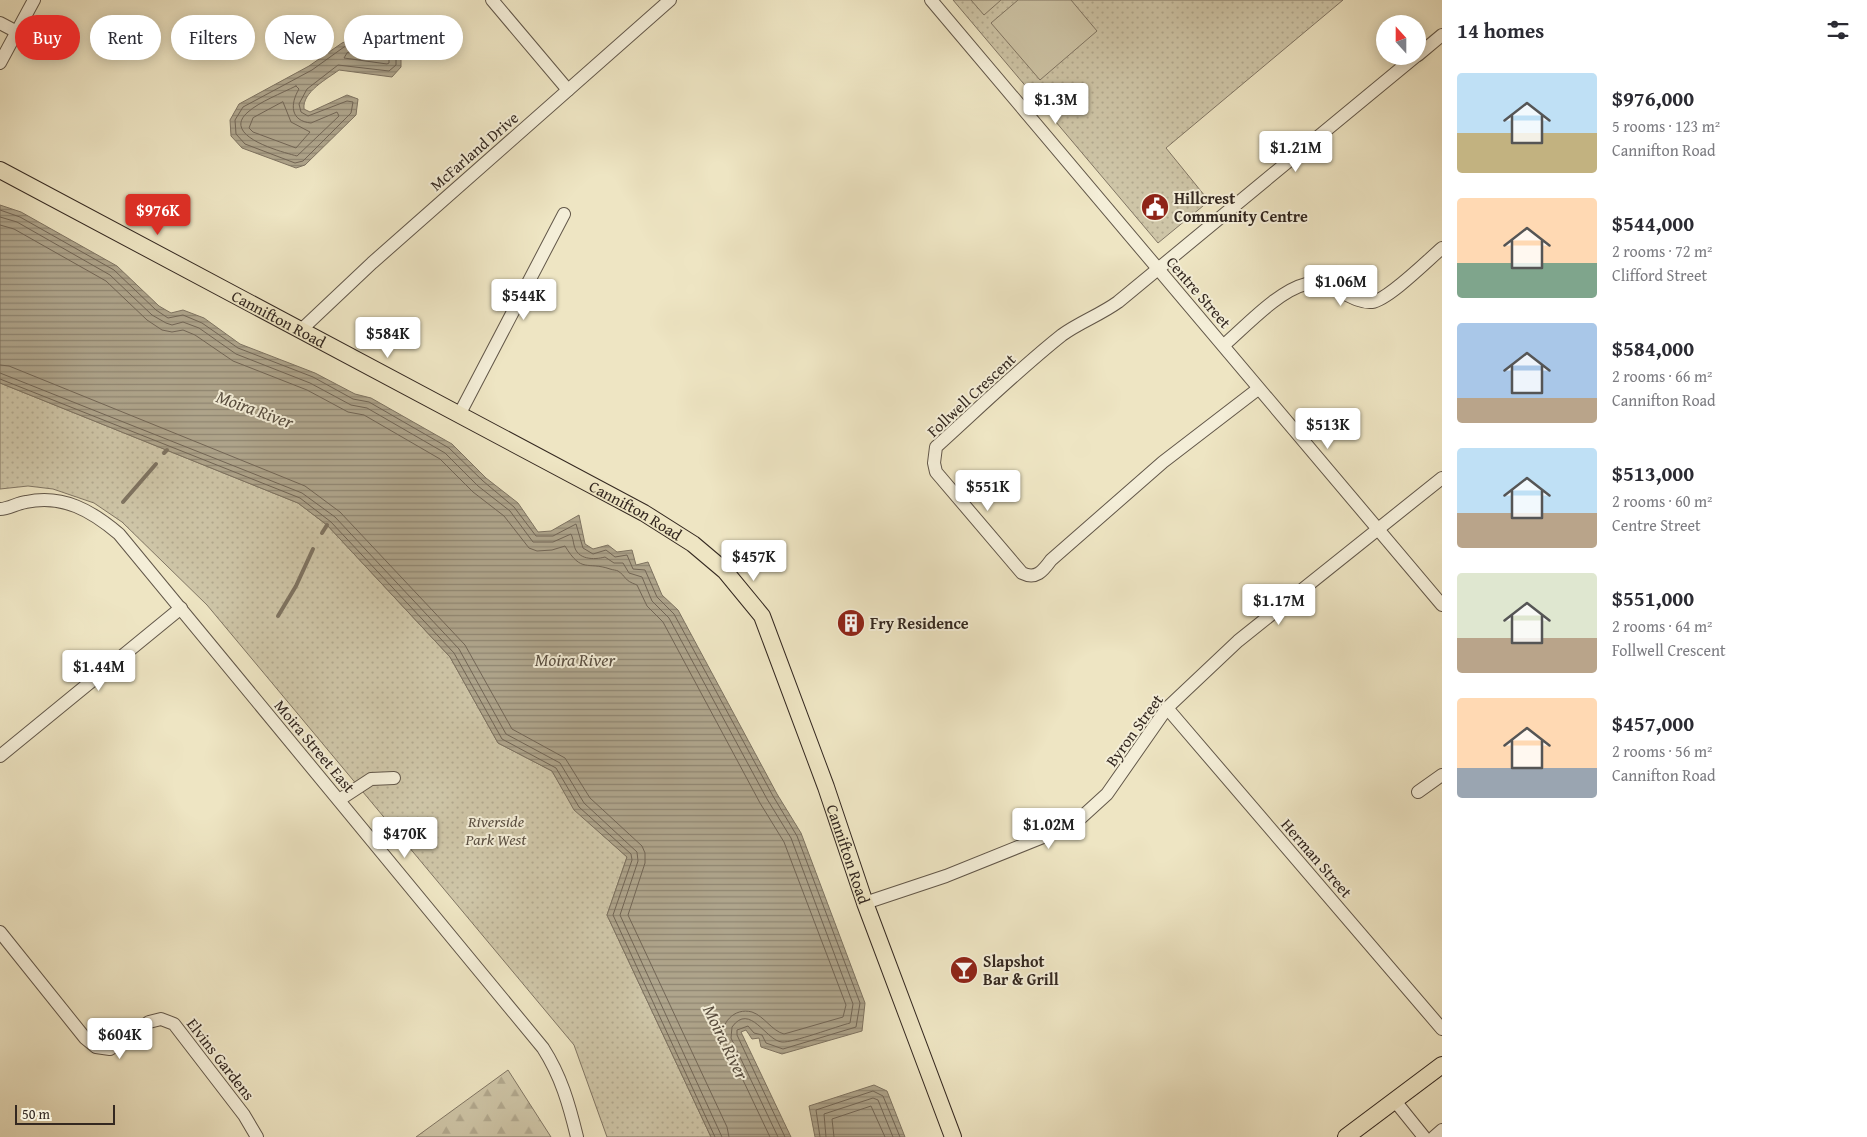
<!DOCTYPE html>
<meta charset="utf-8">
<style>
:root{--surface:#fff;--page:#f2f2f3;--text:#2b2b33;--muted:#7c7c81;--accent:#d93025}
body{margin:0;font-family:"Gentium Book Plus",serif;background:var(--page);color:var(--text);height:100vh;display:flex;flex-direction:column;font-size:19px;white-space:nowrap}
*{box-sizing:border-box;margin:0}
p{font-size:16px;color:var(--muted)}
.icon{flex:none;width:28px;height:28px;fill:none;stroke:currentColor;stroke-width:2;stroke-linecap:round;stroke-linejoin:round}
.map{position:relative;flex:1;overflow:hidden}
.panel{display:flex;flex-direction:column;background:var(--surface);width:425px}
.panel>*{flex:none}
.hud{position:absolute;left:15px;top:15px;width:475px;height:45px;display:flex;gap:10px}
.needle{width:32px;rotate:339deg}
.buttons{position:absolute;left:1376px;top:15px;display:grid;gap:10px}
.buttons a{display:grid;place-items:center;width:50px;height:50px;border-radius:50%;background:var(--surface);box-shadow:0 2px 12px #0003;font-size:25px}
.scale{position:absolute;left:15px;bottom:12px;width:100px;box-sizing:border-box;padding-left:5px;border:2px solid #342820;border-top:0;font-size:14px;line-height:18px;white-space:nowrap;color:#342820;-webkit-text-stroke:4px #f4eed8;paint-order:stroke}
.price{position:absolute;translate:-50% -42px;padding:0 11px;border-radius:5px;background:#fff;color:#222;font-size:16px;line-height:32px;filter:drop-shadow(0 1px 2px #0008)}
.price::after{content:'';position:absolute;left:50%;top:30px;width:15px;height:11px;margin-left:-8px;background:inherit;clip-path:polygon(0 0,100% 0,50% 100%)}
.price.on{background:var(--accent);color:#fff}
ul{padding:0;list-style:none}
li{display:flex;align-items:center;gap:15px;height:125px;padding:0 15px}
li span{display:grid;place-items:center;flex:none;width:140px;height:100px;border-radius:5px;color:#555}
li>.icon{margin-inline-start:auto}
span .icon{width:60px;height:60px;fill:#fffc;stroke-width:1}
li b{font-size:21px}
h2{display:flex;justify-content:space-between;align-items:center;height:60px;padding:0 15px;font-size:21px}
.pill{padding:0 18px;border-radius:22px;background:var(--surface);box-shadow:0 2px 12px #0003;font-size:18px;line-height:45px}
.pill.on{background:var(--accent);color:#fff}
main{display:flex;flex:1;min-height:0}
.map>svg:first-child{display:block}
</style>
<main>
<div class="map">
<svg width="1442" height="1137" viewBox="0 0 1442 1137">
<defs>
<pattern id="green-dots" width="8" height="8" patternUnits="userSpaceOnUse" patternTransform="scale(1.25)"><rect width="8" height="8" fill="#cec5a7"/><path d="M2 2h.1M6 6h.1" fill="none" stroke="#b2a98f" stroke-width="1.8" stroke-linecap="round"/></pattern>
<pattern id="forest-firs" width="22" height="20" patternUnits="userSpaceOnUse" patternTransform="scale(1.25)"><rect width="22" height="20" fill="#cec5a7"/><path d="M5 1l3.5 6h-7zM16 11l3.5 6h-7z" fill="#b2a98f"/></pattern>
<pattern id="water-rules" width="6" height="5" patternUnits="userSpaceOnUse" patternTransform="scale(1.25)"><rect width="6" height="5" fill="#afa58c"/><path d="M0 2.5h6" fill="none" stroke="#8f8672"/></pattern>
</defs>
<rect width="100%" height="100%" fill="#eee5c3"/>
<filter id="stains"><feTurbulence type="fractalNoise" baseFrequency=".004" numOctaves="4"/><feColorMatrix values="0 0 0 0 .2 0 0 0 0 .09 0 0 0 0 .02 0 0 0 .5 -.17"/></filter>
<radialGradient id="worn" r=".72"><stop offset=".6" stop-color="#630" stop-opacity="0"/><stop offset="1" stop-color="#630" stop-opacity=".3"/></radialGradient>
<g fill="url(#green-dots)" stroke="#817664">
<path d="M953 0H1343L1166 148 1209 201 1158 243Z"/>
<path d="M0 383 298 503 327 525 450 657 498 743 552 771 575 810 627 857 607 915 711 1137H607L574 1045 207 605 122 522 94 503 53 489 28 486 0 489Z"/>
</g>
<path fill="url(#forest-firs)" stroke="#817664" d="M508 1070 551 1137H416Z"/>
<g fill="#cec5a7" stroke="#817664">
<path d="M971 0H1001L984 15Z"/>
<path d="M1018 0H1071L1097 31 1040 80 991 23Z"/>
</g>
<g fill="url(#water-rules)" stroke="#7e7361">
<path d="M359 36 379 37 401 52V67L392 77 339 70C327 79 302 92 304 109L310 112 347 95 358 99 356 115 305 165 296 168 242 148 231 136 230 120 239 104 309 66 342 43Z"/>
<path d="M0 205 21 212 117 266 159 306 171 313 183 310 204 318 240 344 315 373 355 394 371 398 452 444 486 478 518 503 538 532 551 531 579 515 585 544 593 549 608 545 617 552 632 550 636 565 648 562 662 595 678 610 777 794 801 833 865 1003 862 1031 782 1054 761 1047 759 1038 752 1039 746 1030 741 1032 791 1137H711L607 915 627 857 574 810 552 771 498 743 450 657 327 525 298 503 0 383Z"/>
<path d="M874 1085 887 1091 905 1137H815L809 1106Z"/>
</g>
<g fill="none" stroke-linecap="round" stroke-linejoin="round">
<g stroke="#726656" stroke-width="1">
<path d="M360 41 377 42 396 54V65L389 71 338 65 307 89 299 104 301 112 308 116 347 101 353 102 351 113 303 161 295 163 245 144 236 134 235 120 243 107 312 70 344 47Z"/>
<path d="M361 48H375L389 57V63L387 64 344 58 347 53Z"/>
<path d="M296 86 299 89C290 104 290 121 311 123L337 112 339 116 297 156C282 152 220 136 248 112 259 102 282 93 296 86Z"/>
<path d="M283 102 291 122 310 132 296 148 253 132 249 128 253 118Z"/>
<path d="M0 210 20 217 114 270 156 310 168 318 183 315 202 323 238 348 313 377 353 399 369 402 449 448 483 481 514 507 536 536H553L576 524 583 548 593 554 606 550 615 557 627 555 633 569 645 570 657 597 674 614 773 796 797 836 860 1003 856 1027 783 1049 766 1043 762 1035 754 1033 748 1026 737 1030V1035L785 1137"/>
<path d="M0 217 17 222 110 275 152 315 166 323 172 325 183 322 199 328 236 354 310 383 351 405 367 408 445 453 478 486 510 511 533 542H553L571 534C573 538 573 541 574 545 577 560 594 560 605 557L614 563H623L629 573 642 577 652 601 669 618 767 799 791 838 853 1004 850 1023C838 1026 792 1043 782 1042 766 1041 750 1002 732 1027L731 1038 778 1137"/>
<path d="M0 225 14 229 106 281 147 320 162 330 172 332 183 330 195 335 233 361 307 390 348 412 364 415 440 459 473 492 504 516 529 548 537 551 552 550 565 546C582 574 587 561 610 569 613 570 616 570 618 571 627 577 623 580 637 585L647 606 663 622 760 803 784 842 846 1005 843 1017 784 1034C772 1031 764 1016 752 1012 734 1007 719 1024 724 1040L770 1137"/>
<path d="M0 365 9 366 305 486 340 512 465 645 512 729 565 758 590 798 642 846 645 853V863L628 915 727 1127 729 1137"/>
<path d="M0 373 302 493 335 517 459 649 506 734 560 763 584 803 637 852 638 861 620 915 722 1137"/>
<path d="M0 379 300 498 331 522 454 653 502 739 556 768 579 807 631 854 632 860 613 915 715 1137"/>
<path d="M820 1137 816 1110 873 1091 883 1096 900 1137"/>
<path d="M826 1137 824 1114 873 1098 878 1100 893 1137"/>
<path d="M834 1137 832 1119 871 1106 885 1137"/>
</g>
<g stroke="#7e7361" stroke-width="4">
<path d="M164 453 167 450"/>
<path d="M123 502 156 464"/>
<path d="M322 533 327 525"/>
<path d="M278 616 296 586 313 549"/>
</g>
<defs>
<g id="minor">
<path d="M492 0 568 90"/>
<path d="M931 0 1442 605"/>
<path d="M0 23 17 32"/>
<path d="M1418 55 1442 35"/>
<path d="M0 63 34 0"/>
<path d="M301 330 372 263 670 0"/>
<path d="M1224 345C1246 326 1278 291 1306 284 1319 281 1332 288 1343 293 1351 297 1362 303 1372 302 1388 300 1428 260 1442 248"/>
<path d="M1258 389 1163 462 1051 560C1043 571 1036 580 1022 573L936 472 934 463 936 447C978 409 1018 370 1062 335 1080 322 1100 315 1118 302L1416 56"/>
<path d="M459 415 564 214"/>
<path d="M0 509C9 509 17 503 26 502 63 494 92 511 119 534L543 1048C561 1076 569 1104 577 1137"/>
<path d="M1167 708 1442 1029"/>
<path d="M0 756 181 608"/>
<path d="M1418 792 1442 775"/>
<path d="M339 800 371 779 394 778"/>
<path d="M865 903 946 876 1073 825 1107 794 1167 708 1238 641 1442 478"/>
<path d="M0 932 85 1038 96 1047 110 1049 149 1022 161 1019 174 1024 244 1115 257 1137"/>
<path d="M1395 1101 1424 1137"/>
<path d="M1434 1137 1442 1130"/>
</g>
<g id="major">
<path id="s1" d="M0 170 644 513 693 544 725 571 762 616 826 787 865 903 953 1137"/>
<path d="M1346 1137 1442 1065"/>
</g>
</defs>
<use href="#minor" stroke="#625749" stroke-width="14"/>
<use href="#major" stroke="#342820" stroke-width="18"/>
<use href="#minor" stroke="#f4eed8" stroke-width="12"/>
<use href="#major" stroke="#eee5c3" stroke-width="16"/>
</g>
<defs>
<symbol id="civic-disc" viewBox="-11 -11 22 22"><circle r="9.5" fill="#8f2418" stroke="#f4eed8"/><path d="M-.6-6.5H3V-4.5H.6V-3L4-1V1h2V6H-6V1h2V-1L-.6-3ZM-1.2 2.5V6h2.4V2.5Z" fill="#fff"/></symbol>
<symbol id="building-disc" viewBox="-11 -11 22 22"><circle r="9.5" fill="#8f2418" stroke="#f4eed8"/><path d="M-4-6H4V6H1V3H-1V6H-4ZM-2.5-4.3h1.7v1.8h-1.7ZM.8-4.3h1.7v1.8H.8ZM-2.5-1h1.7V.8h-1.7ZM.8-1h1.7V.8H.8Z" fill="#fff"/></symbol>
<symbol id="bar-disc" viewBox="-11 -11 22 22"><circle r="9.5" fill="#8f2418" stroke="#f4eed8"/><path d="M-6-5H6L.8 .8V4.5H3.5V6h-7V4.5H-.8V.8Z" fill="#fff"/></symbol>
</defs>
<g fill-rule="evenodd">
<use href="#civic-disc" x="1139" y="191" width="32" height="32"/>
<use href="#building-disc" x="835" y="607" width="32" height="32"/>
<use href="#bar-disc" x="948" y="954" width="32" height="32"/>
</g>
<g text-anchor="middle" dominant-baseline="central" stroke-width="4" stroke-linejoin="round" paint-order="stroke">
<g font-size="16" fill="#342820" stroke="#f4eed8">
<text transform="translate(474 151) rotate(-41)">McFarland Drive</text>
<text transform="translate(1199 292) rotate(49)">Centre Street</text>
<text stroke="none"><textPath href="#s1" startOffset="316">Cannifton Road</textPath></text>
<text transform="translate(971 395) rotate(-43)">Follwell Crescent</text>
<text stroke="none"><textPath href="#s1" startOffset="721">Cannifton Road</textPath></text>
<text transform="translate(1134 730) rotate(-54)">Byron Street</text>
<text transform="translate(315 746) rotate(50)">Moira Street East</text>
<text stroke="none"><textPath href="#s1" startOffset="1141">Cannifton Road</textPath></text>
<text transform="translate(1317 858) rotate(49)">Herman Street</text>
<text transform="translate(221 1059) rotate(52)">Elvins Gardens</text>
</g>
<g font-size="16" font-weight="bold" fill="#342820" stroke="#f4eed8" text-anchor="start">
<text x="1174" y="198">Hillcrest<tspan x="1174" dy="18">Community Centre</tspan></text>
<text x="870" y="623">Fry Residence</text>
<text x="983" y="961">Slapshot<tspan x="983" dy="18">Bar &amp; Grill</tspan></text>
</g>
<g font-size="16" font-style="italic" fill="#5a4f42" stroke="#f4eed8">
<text x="496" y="821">Riverside<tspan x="496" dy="18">Park West</tspan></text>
</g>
<g font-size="18" font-style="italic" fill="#594e40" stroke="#f4eed8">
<text transform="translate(255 409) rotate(20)">Moira River</text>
<text x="575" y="659">Moira River</text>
<text transform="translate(726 1042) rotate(64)">Moira River</text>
</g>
</g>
<rect width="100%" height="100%" filter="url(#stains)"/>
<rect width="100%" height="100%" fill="url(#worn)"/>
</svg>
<div class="buttons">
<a><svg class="needle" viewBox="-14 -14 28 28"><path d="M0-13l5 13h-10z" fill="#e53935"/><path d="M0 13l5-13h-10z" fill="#7c7c81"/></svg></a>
</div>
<div class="scale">50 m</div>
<b class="price" style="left:1056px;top:125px">$1.3M</b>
<b class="price" style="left:1296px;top:173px">$1.21M</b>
<b class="price on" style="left:158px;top:236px">$976K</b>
<b class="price" style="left:1341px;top:307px">$1.06M</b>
<b class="price" style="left:524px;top:321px">$544K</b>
<b class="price" style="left:388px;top:359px">$584K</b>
<b class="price" style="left:1328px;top:450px">$513K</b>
<b class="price" style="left:988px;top:512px">$551K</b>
<b class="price" style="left:754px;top:582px">$457K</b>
<b class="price" style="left:1279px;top:626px">$1.17M</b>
<b class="price" style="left:99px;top:692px">$1.44M</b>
<b class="price" style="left:1049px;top:850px">$1.02M</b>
<b class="price" style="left:405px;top:859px">$470K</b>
<b class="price" style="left:120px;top:1060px">$604K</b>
<div class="hud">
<a class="pill on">Buy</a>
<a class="pill">Rent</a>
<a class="pill">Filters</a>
<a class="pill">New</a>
<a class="pill">Apartment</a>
</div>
</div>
<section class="panel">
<h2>14 homes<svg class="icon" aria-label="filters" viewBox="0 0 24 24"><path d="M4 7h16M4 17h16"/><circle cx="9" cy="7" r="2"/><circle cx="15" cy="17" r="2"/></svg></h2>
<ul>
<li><span style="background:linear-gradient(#bfe0f5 60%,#c2b280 0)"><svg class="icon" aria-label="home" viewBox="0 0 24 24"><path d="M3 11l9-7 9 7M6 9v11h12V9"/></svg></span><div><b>$976,000</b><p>5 rooms · 123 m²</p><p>Cannifton Road</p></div></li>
<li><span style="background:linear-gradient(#ffd9b3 65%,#7fa58c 0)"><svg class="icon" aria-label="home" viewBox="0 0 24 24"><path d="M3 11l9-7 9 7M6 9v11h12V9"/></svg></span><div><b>$544,000</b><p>2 rooms · 72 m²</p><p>Clifford Street</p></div></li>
<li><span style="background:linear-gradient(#a9c7e8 75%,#b9a48a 0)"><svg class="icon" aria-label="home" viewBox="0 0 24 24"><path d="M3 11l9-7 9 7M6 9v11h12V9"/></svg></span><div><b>$584,000</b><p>2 rooms · 66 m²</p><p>Cannifton Road</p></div></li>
<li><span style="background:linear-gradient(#bfe0f5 65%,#b9a48a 0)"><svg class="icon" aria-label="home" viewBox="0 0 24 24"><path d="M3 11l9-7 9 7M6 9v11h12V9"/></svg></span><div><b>$513,000</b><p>2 rooms · 60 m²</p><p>Centre Street</p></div></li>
<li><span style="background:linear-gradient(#dfe7d0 65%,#b9a48a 0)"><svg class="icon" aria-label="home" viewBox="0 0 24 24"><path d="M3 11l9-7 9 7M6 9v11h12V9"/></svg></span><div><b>$551,000</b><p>2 rooms · 64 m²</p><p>Follwell Crescent</p></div></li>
<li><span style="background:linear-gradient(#ffd9b3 70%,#9aa5b1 0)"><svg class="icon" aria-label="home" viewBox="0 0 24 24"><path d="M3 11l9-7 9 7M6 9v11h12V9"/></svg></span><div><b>$457,000</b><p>2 rooms · 56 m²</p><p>Cannifton Road</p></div></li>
</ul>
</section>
</main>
